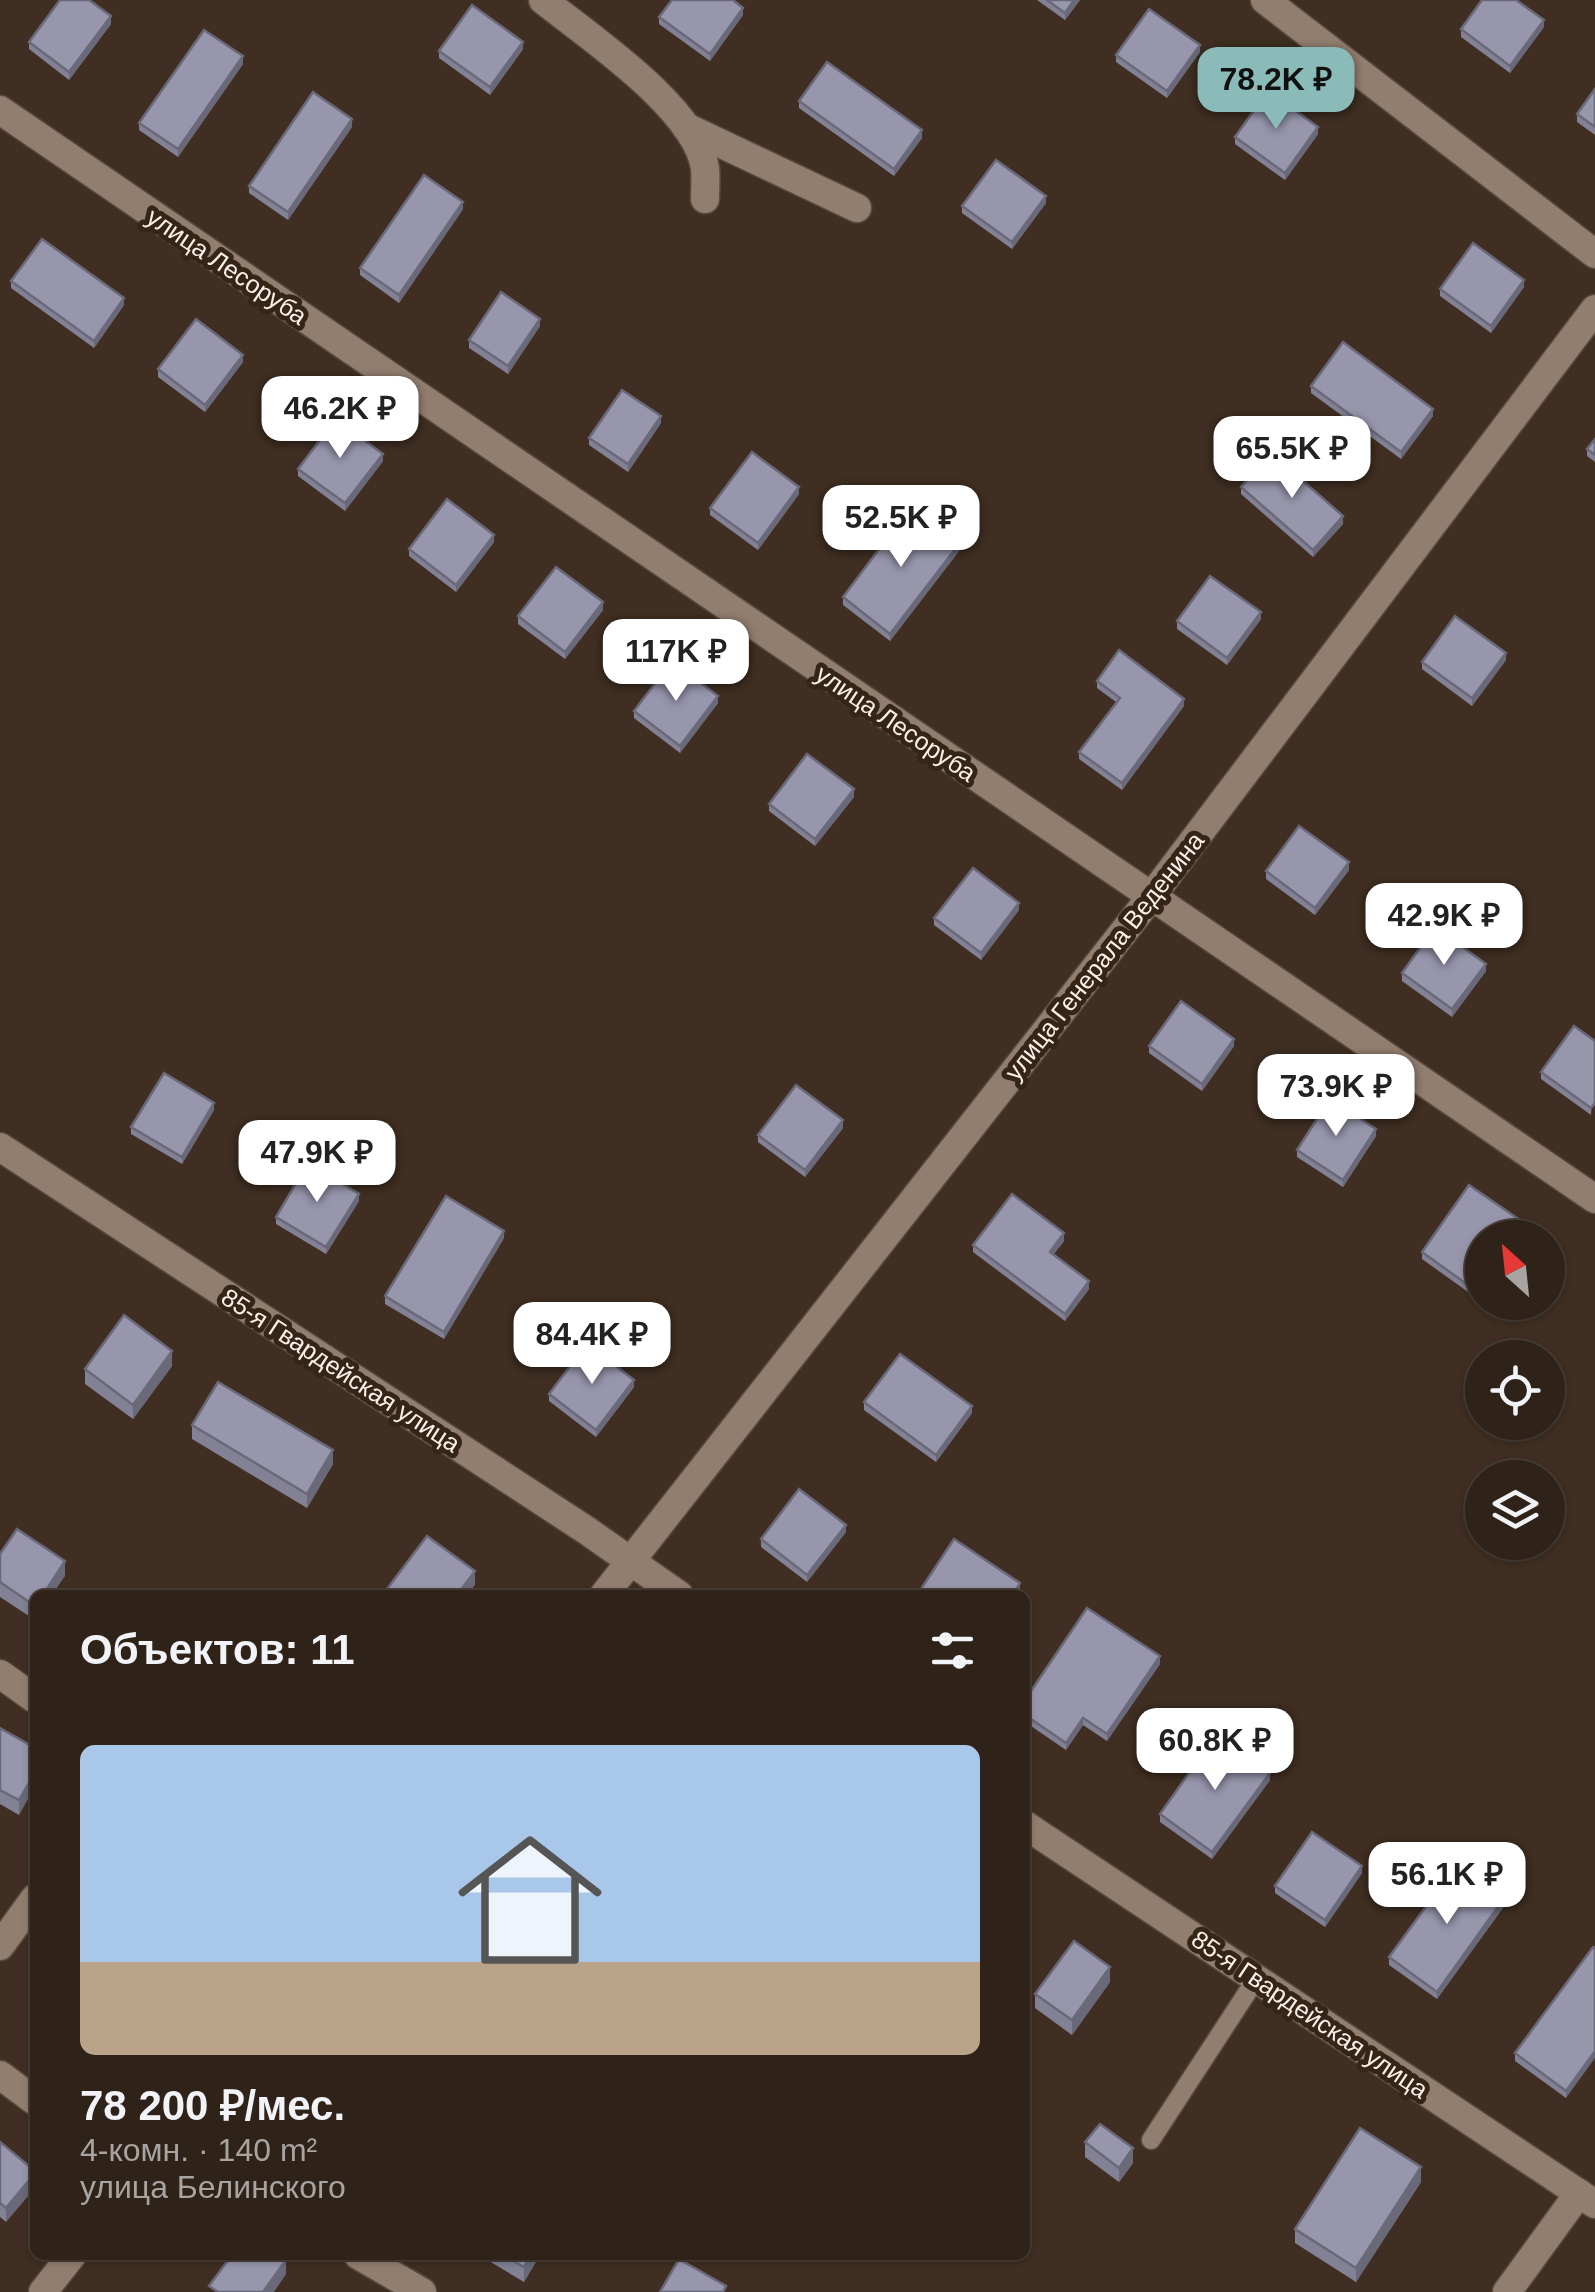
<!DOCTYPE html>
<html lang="ru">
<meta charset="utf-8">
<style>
:root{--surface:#2f2219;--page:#3b2f26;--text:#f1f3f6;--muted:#a7a4a2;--line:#4a3f38;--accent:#8bbbb9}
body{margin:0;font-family:Helvetica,sans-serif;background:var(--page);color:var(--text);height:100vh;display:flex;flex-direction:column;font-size:38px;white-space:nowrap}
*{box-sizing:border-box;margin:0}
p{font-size:32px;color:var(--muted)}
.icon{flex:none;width:55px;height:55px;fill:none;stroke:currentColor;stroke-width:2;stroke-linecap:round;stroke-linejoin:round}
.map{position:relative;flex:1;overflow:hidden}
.sheet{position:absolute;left:30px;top:1590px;width:1000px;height:670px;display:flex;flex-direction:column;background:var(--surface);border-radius:15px;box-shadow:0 2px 8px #0004,0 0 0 2px var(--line)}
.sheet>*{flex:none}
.needle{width:65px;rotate:333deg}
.fabs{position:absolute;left:1465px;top:1220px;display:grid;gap:20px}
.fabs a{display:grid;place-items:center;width:100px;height:100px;border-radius:50%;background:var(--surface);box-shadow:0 2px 8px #0004,0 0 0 2px var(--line);font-size:50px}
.price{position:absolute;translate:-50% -85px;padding:0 22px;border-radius:20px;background:#fff;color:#222;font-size:32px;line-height:65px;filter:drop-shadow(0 2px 5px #0008)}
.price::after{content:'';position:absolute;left:50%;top:60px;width:30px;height:22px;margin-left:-15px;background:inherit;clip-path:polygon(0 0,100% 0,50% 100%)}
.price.on{background:var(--accent);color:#111}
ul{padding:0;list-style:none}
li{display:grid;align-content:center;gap:20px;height:530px;padding:0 50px}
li+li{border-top:2px solid var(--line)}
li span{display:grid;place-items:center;height:310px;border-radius:15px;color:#555}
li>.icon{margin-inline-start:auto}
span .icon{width:180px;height:180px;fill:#fffc;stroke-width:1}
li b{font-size:42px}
h2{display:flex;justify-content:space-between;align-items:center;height:120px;padding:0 50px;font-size:42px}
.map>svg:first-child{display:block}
</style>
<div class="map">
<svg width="1595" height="2292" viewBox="0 0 1595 2292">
<rect width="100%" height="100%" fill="#3f2e21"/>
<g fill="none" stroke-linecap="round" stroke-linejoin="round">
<defs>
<path id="service" d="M1151 2140 1256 1979"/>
<g id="minor">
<path d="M543 0C588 36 696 108 705 168 706 178 705 189 705 199"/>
<path d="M1265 0 1595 254"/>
<path d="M0 110 1595 1199"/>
<path d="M686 127 857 208"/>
<path d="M0 1147 586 1530 679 1595"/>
<path d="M604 1595 1151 897 1595 309"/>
<path d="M0 1674 35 1699"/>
<path d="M1025 1825 1595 2204"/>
<path d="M0 1946 35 1898"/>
<path d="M0 2075 35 2101"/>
<path d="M358 2255 422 2292"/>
<path d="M43 2292 72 2255"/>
<path d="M1507 2292 1579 2193"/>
</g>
</defs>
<use href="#service" stroke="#584a3e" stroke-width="21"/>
<use href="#minor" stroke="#584a3e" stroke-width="31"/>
<use href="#service" stroke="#927e6f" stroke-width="18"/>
<use href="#minor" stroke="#927e6f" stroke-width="28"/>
</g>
<g fill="#828195">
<path d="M1037 0H1080L1065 20Z"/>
<path d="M743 15 710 61 659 24V17Z"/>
<path d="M111 24 69 80 29 49V42Z"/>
<path d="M1544 27 1510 73 1461 37V29Z"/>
<path d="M523 49 490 95 439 58V51Z"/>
<path d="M1200 52 1167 98 1116 62V55Z"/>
<path d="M243 64 178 157 139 130V123Z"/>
<path d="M1595 89V135L1577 122V114Z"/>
<path d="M799 101 922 138 894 176 799 108Z"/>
<path d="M352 127 288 220 249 193V186Z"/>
<path d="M1318 134 1285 180 1235 144V137Z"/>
<path d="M1046 203 1012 249 962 213V206Z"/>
<path d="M463 209 399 303 360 275V268Z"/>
<path d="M11 281 124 305 94 348 11 288Z"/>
<path d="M1524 287 1491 333 1440 296V289Z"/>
<path d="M540 326 508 374 469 348V340Z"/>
<path d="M243 362 205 412 158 377V369Z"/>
<path d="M1311 386 1433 416 1401 459 1311 393Z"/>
<path d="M661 423 628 472 589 445V438Z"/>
<path d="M1595 439V462L1587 456V449Z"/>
<path d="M383 461 345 511 298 476V469Z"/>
<path d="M1241 487 1343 524 1313 557 1241 494Z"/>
<path d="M799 494 758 550 710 515V508Z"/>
<path d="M494 542 456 592 409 556V549Z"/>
<path d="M959 551 890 641 843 605V597Z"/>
<path d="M603 610 565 659 518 624V616Z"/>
<path d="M1261 619 1227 665 1177 629V621Z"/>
<path d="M1506 660 1472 706 1422 669V662Z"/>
<path d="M1097 681 1184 706 1122 790 1079 759V752L1116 702 1097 688Z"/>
<path d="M718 703 680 753 634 718V711Z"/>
<path d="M854 797 815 846 769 811V804Z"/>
<path d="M1349 870 1315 915 1266 879V871Z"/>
<path d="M1019 910 981 960 934 925V918Z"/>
<path d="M1486 971 1452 1017 1402 981V973Z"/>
<path d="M1595 1041 1591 1115 1541 1079V1072Z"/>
<path d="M1149 1046H1234L1202 1091 1149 1053Z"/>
<path d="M214 1110 182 1164 131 1134V1127Z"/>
<path d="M843 1128 805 1177 758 1142V1135Z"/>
<path d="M1376 1136 1343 1187 1297 1157V1150Z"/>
<path d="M1469 1185 1533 1229 1532 1238H1482V1302L1422 1259V1252Z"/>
<path d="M359 1201 326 1254 276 1224V1217Z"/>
<path d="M504 1238 444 1339 385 1304V1296Z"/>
<path d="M1064 1241 1053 1255 1089 1289 1065 1321 973 1252V1245Z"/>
<path d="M172 1366 133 1419 85 1384V1369Z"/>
<path d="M634 1387 596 1437 549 1401V1394Z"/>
<path d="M864 1402 972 1413 936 1462 864 1410Z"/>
<path d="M192 1425 333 1464 307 1508 192 1439Z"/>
<path d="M846 1532 807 1582 761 1547V1539Z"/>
<path d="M0 1554 65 1576 35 1595V1620L0 1597Z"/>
<path d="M1160 1664 1107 1741 1083 1725 1066 1750 1025 1722V1700Z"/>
<path d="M0 1728 35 1748 19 1815 0 1804Z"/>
<path d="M1270 1780 1212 1859 1160 1822V1814Z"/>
<path d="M1362 1873 1325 1927 1275 1893V1886Z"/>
<path d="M1505 1905 1437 1999 1389 1965V1957Z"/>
<path d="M1595 1948 1566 2098 1515 2061V2053Z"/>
<path d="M1110 1982 1072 2035 1035 2008V1994Z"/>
<path d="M0 2142 35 2171 6 2222 0 2217Z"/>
<path d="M1085 2142 1133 2163 1119 2182 1085 2157Z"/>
<path d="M1421 2182 1356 2282 1295 2243V2229Z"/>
<path d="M479 2255H540L524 2282Z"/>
</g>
<g fill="#6a6979">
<path d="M1074 0H1080L1065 20V13Z"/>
<path d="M743 8V15L710 61V54Z"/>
<path d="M111 16V24L69 80V72Z"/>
<path d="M1544 20V27L1510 73V66Z"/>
<path d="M523 42V49L490 95V87Z"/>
<path d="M1200 45V52L1167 98V91Z"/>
<path d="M243 56V64L178 157V149Z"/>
<path d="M352 119V127L288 220V212Z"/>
<path d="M1318 127V134L1285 180V173Z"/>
<path d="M922 130V138L894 176V169Z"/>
<path d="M1046 196V203L1012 249V242Z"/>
<path d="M463 202V209L399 303V295Z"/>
<path d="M1524 280V287L1491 333V326Z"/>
<path d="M124 298V305L94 348V341Z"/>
<path d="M540 319V326L508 374V366Z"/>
<path d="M243 355V362L205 412V405Z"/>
<path d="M1433 409V416L1401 459V452Z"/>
<path d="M661 416V423L628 472V464Z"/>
<path d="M383 454V461L345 511V503Z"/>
<path d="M799 487V494L758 550V543Z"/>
<path d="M1343 516V524L1313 557V550Z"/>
<path d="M494 535V542L456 592V585Z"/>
<path d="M959 544V551L890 641V634Z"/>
<path d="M603 602V610L565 659V652Z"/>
<path d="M1261 612V619L1227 665V658Z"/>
<path d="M1506 653V660L1472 706V698Z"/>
<path d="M718 696V703L680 753V746Z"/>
<path d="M1184 699V706L1122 790V783Z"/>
<path d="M854 789V797L815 846V839Z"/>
<path d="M1349 862V870L1315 915V908Z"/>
<path d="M1019 903V910L981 960V953Z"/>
<path d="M1486 964V971L1452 1017V1009Z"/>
<path d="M1234 1039V1046L1202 1091V1084Z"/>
<path d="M214 1103V1110L182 1164V1157Z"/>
<path d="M843 1120V1128L805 1177V1170Z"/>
<path d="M1376 1129V1136L1343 1187V1180Z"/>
<path d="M359 1194V1201L326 1254V1247Z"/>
<path d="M504 1231V1238L444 1339V1332Z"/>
<path d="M1064 1233V1241L1050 1259V1252Z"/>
<path d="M1089 1281V1289L1065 1321V1314Z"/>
<path d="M172 1351V1366L133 1419V1405Z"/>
<path d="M634 1380V1387L596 1437V1430Z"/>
<path d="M972 1406V1413L936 1462V1455Z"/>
<path d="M333 1450V1464L307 1508V1494Z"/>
<path d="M846 1525V1532L807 1582V1575Z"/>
<path d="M65 1561V1576L52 1595H43Z"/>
<path d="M475 1571V1585L467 1595H457Z"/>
<path d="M1020 1583V1595H1013Z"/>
<path d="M1160 1656V1664L1107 1741V1734Z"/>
<path d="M1083 1718V1725L1066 1750V1743Z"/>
<path d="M35 1773V1787L19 1815V1800Z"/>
<path d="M1270 1773V1780L1212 1859V1852Z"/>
<path d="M1362 1866V1873L1325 1927V1920Z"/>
<path d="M1505 1897V1905L1437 1999V1992Z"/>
<path d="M1110 1967V1982L1072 2035V2020Z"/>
<path d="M1595 2051V2058L1566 2098V2091Z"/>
<path d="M1133 2148V2163L1119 2182V2168Z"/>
<path d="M1421 2167V2182L1356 2282V2268Z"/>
<path d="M35 2173V2188L6 2222V2208Z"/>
<path d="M531 2255H540L524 2282V2267Z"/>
<path d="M286 2260V2274L274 2292H263Z"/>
</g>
<g fill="#9796ad" stroke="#6a6979" stroke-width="2.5">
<path d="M60 0H89L111 16 69 72 29 42Z"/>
<path d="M672 0H733L743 8 710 54 659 17Z"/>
<path d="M1047 0H1074L1065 13Z"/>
<path d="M1482 0H1516L1544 20 1510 66 1461 29Z"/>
<path d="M472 5 523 42 490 87 439 51Z"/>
<path d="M1149 9 1200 45 1167 91 1116 55Z"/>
<path d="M204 30 243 56 178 149 139 123Z"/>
<path d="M827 62 922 130 894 169 799 101Z"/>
<path d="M1595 89V127L1577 114Z"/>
<path d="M1268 91 1318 127 1285 173 1235 137Z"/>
<path d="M313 92 352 119 288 212 249 186Z"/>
<path d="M996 160 1046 196 1012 242 962 206Z"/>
<path d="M424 175 463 202 399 295 360 268Z"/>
<path d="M42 239 124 298 94 341 11 281Z"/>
<path d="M1473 243 1524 280 1491 326 1440 289Z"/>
<path d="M501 292 540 319 508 366 469 340Z"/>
<path d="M196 319 243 355 205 405 158 369Z"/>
<path d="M1343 342 1433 409 1401 452 1311 386Z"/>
<path d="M622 390 661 416 628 464 589 438Z"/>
<path d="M336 419 383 454 345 503 298 469Z"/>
<path d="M1595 439V455L1587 449Z"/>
<path d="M752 452 799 487 758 543 710 508Z"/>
<path d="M1271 453 1343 516 1313 550 1241 487Z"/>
<path d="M447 499 494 535 456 585 409 549Z"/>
<path d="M911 507 959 544 890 634 843 597Z"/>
<path d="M556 567 603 602 565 652 518 616Z"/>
<path d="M1210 576 1261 612 1227 658 1177 621Z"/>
<path d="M1455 616 1506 653 1472 698 1422 662Z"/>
<path d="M1119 650 1184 699 1122 783 1079 752 1120 698 1097 681Z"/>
<path d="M672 661 718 696 680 746 634 711Z"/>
<path d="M807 754 854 789 815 839 769 804Z"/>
<path d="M1299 826 1349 862 1315 908 1266 871Z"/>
<path d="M973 868 1019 903 981 953 934 918Z"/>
<path d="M1435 927 1486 964 1452 1009 1402 973Z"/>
<path d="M1181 1001 1234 1039 1202 1084 1149 1046Z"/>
<path d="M1574 1026 1595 1041V1103L1591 1108 1541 1072Z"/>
<path d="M164 1073 214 1103 182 1157 131 1127Z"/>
<path d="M796 1085 843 1120 805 1170 758 1135Z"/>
<path d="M1330 1099 1376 1129 1343 1180 1297 1150Z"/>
<path d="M308 1163 359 1194 326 1247 276 1217Z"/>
<path d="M1469 1185 1533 1229 1527 1238H1482V1295L1422 1252Z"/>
<path d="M1012 1194 1064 1233 1050 1252 1089 1281 1065 1314 973 1245Z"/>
<path d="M446 1196 504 1231 444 1332 385 1296Z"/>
<path d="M124 1315 172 1351 133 1405 85 1369Z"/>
<path d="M587 1344 634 1380 596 1430 549 1394Z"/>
<path d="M900 1354 972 1406 936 1455 864 1402Z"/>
<path d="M218 1382 333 1450 307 1494 192 1425Z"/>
<path d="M799 1489 846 1525 807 1575 761 1539Z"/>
<path d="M17 1529 65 1561 43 1595H35V1606L0 1582V1554Z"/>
<path d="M427 1536 475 1571 457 1595H396L387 1589Z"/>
<path d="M954 1539 1020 1583 1013 1595H917Z"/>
<path d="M1087 1608 1160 1656 1107 1734 1083 1718 1066 1743 1025 1715V1700Z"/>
<path d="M0 1728 35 1748V1773L19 1800 0 1790Z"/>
<path d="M1216 1735 1270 1773 1212 1852 1160 1814Z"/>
<path d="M1312 1832 1362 1866 1325 1920 1275 1886Z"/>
<path d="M1458 1863 1505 1897 1437 1992 1389 1957Z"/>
<path d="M1074 1941 1110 1967 1072 2020 1035 1994Z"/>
<path d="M1593 1947 1595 1948V2051L1566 2091 1515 2053Z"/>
<path d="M1100 2124 1133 2148 1119 2168 1085 2142Z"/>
<path d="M1360 2128 1421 2167 1356 2268 1295 2229Z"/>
<path d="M0 2142 35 2171V2173L6 2208 0 2203Z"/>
<path d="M232 2255H279L286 2260 263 2292H218L209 2286Z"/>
<path d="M503 2255H531L524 2267Z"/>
<path d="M679 2259 726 2286 723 2292H660Z"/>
</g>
<g text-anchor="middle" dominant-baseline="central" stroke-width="10" stroke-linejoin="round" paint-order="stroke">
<g font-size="25" fill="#fbf0e7" stroke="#342517">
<text transform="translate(227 266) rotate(34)">улица Лесоруба</text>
<text transform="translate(896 723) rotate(34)">улица Лесоруба</text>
<text transform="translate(1104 956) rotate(-52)">улица Генерала Веденина</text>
<text transform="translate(341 1370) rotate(33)">85-я Гвардейская улица</text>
<text transform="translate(1310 2014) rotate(34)">85-я Гвардейская улица</text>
</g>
</g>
</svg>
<div class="fabs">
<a><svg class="needle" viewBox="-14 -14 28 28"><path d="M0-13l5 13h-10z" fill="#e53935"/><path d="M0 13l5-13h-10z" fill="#a7a4a2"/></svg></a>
<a><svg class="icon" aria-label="locate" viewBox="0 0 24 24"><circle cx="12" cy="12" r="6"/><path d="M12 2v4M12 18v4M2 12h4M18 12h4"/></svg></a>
<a><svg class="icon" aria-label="layers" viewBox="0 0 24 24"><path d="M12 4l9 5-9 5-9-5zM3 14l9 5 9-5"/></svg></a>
</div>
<b class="price on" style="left:1276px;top:132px">78.2K ₽</b>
<b class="price" style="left:340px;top:461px">46.2K ₽</b>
<b class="price" style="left:1292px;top:501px">65.5K ₽</b>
<b class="price" style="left:901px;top:570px">52.5K ₽</b>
<b class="price" style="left:676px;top:704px">117K ₽</b>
<b class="price" style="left:1444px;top:968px">42.9K ₽</b>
<b class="price" style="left:1336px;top:1139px">73.9K ₽</b>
<b class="price" style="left:317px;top:1205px">47.9K ₽</b>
<b class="price" style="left:592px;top:1387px">84.4K ₽</b>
<b class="price" style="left:1215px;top:1793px">60.8K ₽</b>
<b class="price" style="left:1447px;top:1927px">56.1K ₽</b>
<section class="sheet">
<h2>Объектов: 11<svg class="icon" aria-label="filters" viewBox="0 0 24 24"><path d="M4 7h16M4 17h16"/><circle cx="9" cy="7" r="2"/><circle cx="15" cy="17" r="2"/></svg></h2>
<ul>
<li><span style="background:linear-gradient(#a9c7e8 70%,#b9a48a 0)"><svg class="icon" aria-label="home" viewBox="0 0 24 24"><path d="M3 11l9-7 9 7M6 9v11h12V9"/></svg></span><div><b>78 200 ₽/мес.</b><p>4-комн. · 140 m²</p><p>улица Белинского</p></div></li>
</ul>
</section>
</div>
